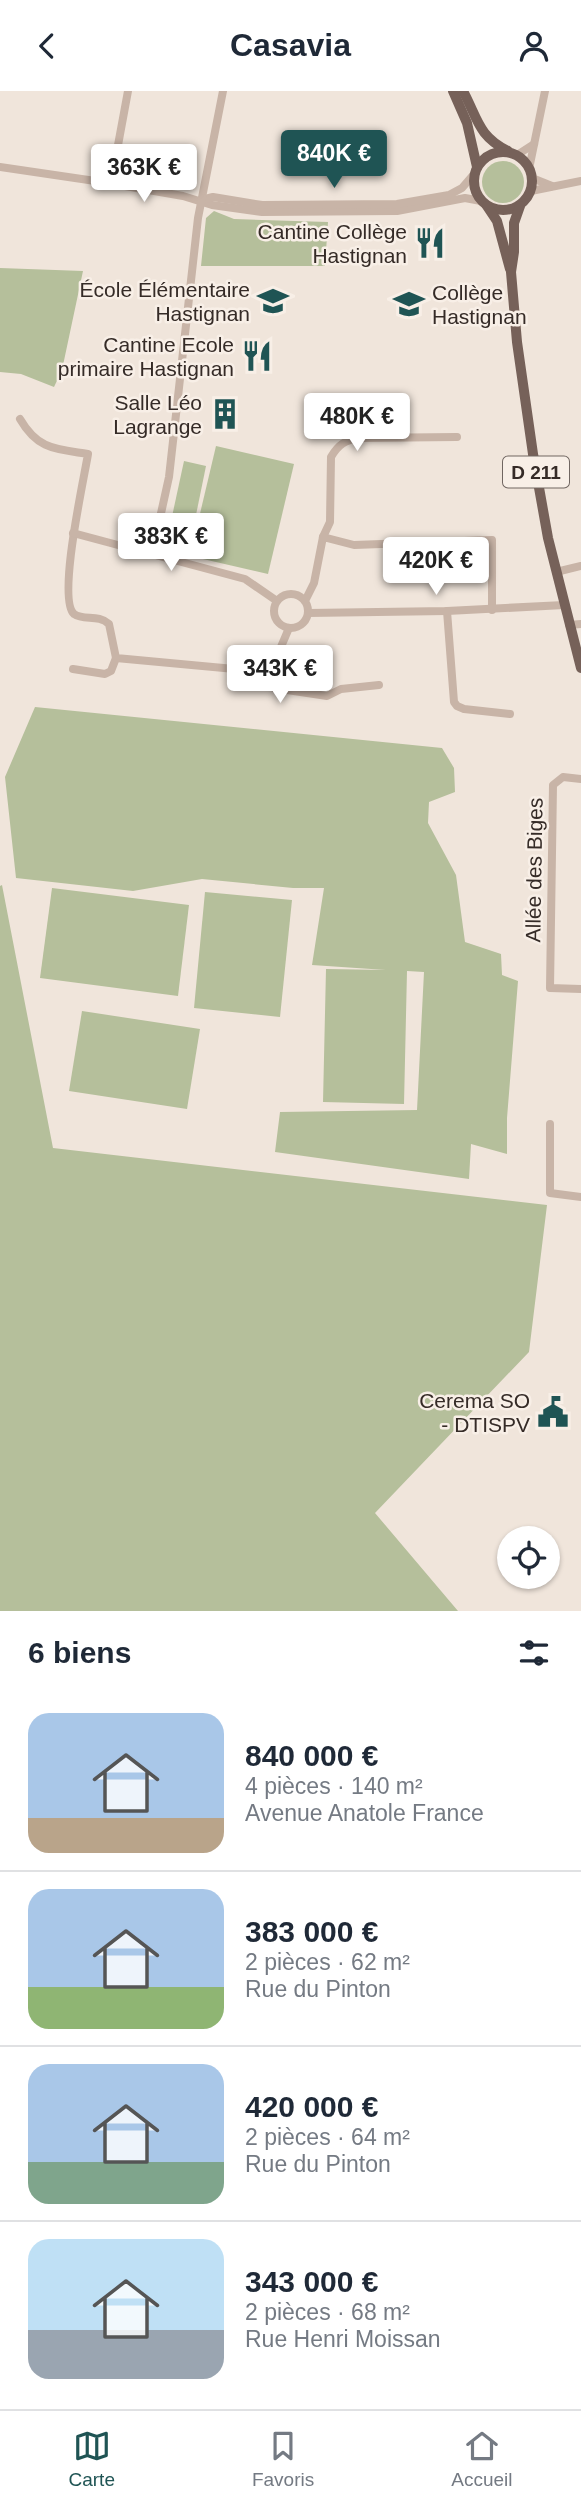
<!DOCTYPE html>
<html lang="fr">
<meta charset="utf-8">
<style>
:root{--surface:#fff;--page:#f2f2f3;--text:#1f2937;--muted:#747a83;--line:#e0e1e3;--accent:#1f5454}
body{margin:0;font-family:Arial,sans-serif;background:var(--page);color:var(--text);height:100vh;display:flex;flex-direction:column;font-size:26px;white-space:nowrap}
*{box-sizing:border-box;margin:0}
p{font-size:23px;color:var(--muted)}
.icon{flex:none;width:38px;height:38px;fill:none;stroke:currentColor;stroke-width:2;stroke-linecap:round;stroke-linejoin:round}
.map{position:relative;height:1520px;overflow:hidden}
.details{display:flex;flex-direction:column;background:var(--surface);flex:1}
.details>*{flex:none}
.fabs{position:absolute;left:497px;top:1435px;display:grid;gap:14px}
.fabs a{display:grid;place-items:center;width:63px;height:63px;border-radius:50%;background:var(--surface);box-shadow:0 2px 5px #0004;font-size:35px}
.price{position:absolute;translate:-50% -60px;padding:0 16px;border-radius:7px;background:#fff;color:#222;font-size:23px;line-height:46px;filter:drop-shadow(0 2px 4px #0008)}
.price::after{content:'';position:absolute;left:50%;top:42px;width:21px;height:16px;margin-left:-10px;background:inherit;clip-path:polygon(0 0,100% 0,50% 100%)}
.price.active{background:var(--accent);color:#fff}
ul{padding:0;list-style:none}
li{display:flex;align-items:center;gap:21px;height:175px;padding:0 28px}
li+li{border-top:2px solid var(--line)}
li span{display:grid;place-items:center;flex:none;width:196px;height:140px;border-radius:21px;color:#555}
li>.icon{margin-inline-start:auto}
span .icon{width:84px;height:84px;fill:#fffc;stroke-width:1}
li b{font-size:30px}
h2{display:flex;justify-content:space-between;align-items:center;height:84px;padding:0 28px;font-size:30px}
header{display:flex;justify-content:space-between;align-items:center;height:91px;padding:0 28px;background:var(--surface);font-size:32px;font-weight:700}
.dock{display:flex;justify-content:space-around;align-items:center;height:98px;border-top:2px solid var(--line);background:var(--surface);font-size:19px;color:var(--muted)}
.dock a{display:grid;justify-items:center;gap:4px}
.dock .active{color:var(--accent)}
.map>svg:first-child{display:block}
</style>
<header><svg class="icon" aria-label="back" viewBox="0 0 24 24"><path d="M15 5l-7 7 7 7"/></svg>Casavia<svg class="icon" aria-label="person" viewBox="0 0 24 24"><circle cx="12" cy="8" r="4"/><path d="M4 21q1-7 8-7t8 7"/></svg></header>
<div class="map">
<svg width="581" height="1520" viewBox="0 0 581 1520">
<rect width="100%" height="100%" fill="#f0e5db"/>
<g fill="#b5bf9b">
<circle cx="503" cy="91" r="21"/>
<path d="M214 120 234 128 328 131 325 175H201L206 127Z"/>
<path d="M0 177 83 180 62 279 54 296 21 283 0 281Z"/>
<path d="M216 355 294 373 268 483 190 465Z"/>
<path d="M184 370 206 375 188 463 165 458Z"/>
<path d="M35 616 442 657 454 677 455 701 429 711 428 732 456 784 465 851 501 863 502 884 518 890 507 1027V1063L471 1053 469 1088 275 1061 280 1021 417 1019 424 881 407 880 404 1013 323 1011 326 878 386 879 312 874 324 797H293L202 788 133 800 16 787 5 686Z"/>
<path d="M2 794 53 1057 547 1114 529 1261 375 1422 458 1520H0V795Z"/>
<path d="M52 797 189 814 178 905 40 887Z"/>
<path d="M205 801 292 809 280 926 194 917Z"/>
<path d="M82 920 200 938 187 1018 69 1000Z"/>
</g>
<g fill="none" stroke-linecap="round" stroke-linejoin="round">
<g stroke="#c8b4a7" stroke-width="8">
<path d="M517 64 534 53"/>
<path d="M0 76 102 91 183 105 212 114 262 121 397 120 465 107 481 110"/>
<path d="M529 78 545 0"/>
<path d="M532 87 552 95"/>
<path d="M111 92 128 0"/>
<path d="M531 100 581 90"/>
<path d="M201 109 213 106 262 114 397 113 449 104 462 97 474 83"/>
<path d="M20 328C38 359 56 358 88 363 84 388 57 508 74 523 84 530 98 523 109 533L116 567 266 581"/>
<path d="M73 442 245 488 277 510"/>
<path d="M323 446 330 431 331 366C338 354 345 349 359 347L457 346"/>
<path d="M152 463 169 386 198 127 223 0"/>
<path d="M556 481 581 475"/>
<circle cx="291" cy="520" r="17"/>
<path d="M305 510 314 492 323 446 354 454 492 449V519"/>
<path d="M447 520 454 611 457 615 464 618 510 623"/>
<path d="M308 522 447 520 564 514"/>
<path d="M569 534 581 533"/>
<path d="M289 537 272 577 266 581 268 591 274 597 327 605 341 598 379 594"/>
<path d="M73 578 105 583 111 580 116 567"/>
<path d="M581 688 563 686 553 694 550 897 581 898"/>
<path d="M550 1033V1102L581 1106"/>
</g>
<g stroke="#766159" stroke-width="10">
<path d="M453 0 467 32 477 76"/>
<path d="M463 0C478 28 478 45 508 60"/>
<circle cx="503" cy="90" r="29"/>
<path d="M487 115 497 130 510 178"/>
<path d="M520 115 514 132V161L511 181 517 251 533 363 548 447 581 577"/>
</g>
</g>
<defs>
<symbol id="restaurant-bare" viewBox="-9 -9 18 18"><path d="M-5-6h1v4h1v-4h1v4h1v-4h1v5L-1.5 .5V6h-2V.5L-5-1ZM5-6V6H3V1.5H1.5Q1.5-4 5-6Z" fill="#1f5454" stroke="#f8efe7" stroke-width="2.5" paint-order="stroke"/></symbol>
<symbol id="school-bare" viewBox="-9 -9 18 18"><path d="M0-5L7-2L0 1L-7-2ZM-4 1L0 2.5L4 1V4Q0 6-4 4Z" fill="#1f5454" stroke="#f8efe7" stroke-width="2.5" paint-order="stroke"/></symbol>
<symbol id="building-bare" viewBox="-9 -9 18 18"><path d="M-4-6H4V6H1V3H-1V6H-4ZM-2.5-4.3h1.7v1.8h-1.7ZM.8-4.3h1.7v1.8H.8ZM-2.5-1h1.7V.8h-1.7ZM.8-1h1.7V.8H.8Z" fill="#1f5454" stroke="#f8efe7" stroke-width="2.5" paint-order="stroke"/></symbol>
<symbol id="civic-bare" viewBox="-9 -9 18 18"><path d="M-.6-6.5H3V-4.5H.6V-3L4-1V1h2V6H-6V1h2V-1L-.6-3ZM-1.2 2.5V6h2.4V2.5Z" fill="#1f5454" stroke="#f8efe7" stroke-width="2.5" paint-order="stroke"/></symbol>
</defs>
<g fill-rule="evenodd">
<use href="#restaurant-bare" x="408" y="130" width="44" height="44"/>
<use href="#school-bare" x="251" y="188" width="44" height="44"/>
<use href="#school-bare" x="387" y="191" width="44" height="44"/>
<use href="#restaurant-bare" x="235" y="243" width="44" height="44"/>
<use href="#building-bare" x="203" y="301" width="44" height="44"/>
<use href="#civic-bare" x="531" y="1299" width="44" height="44"/>
</g>
<g text-anchor="middle" dominant-baseline="central" stroke-width="5" stroke-linejoin="round" paint-order="stroke">
<rect fill="#f8efe7" stroke="#706661" stroke-width="2" x="503" y="365.5" width="66" height="31" rx="5"/>
<g font-size="19" font-weight="bold" fill="#352b27">
<text x="536" y="381">D 211</text>
</g>
<g font-size="21" fill="#352b27" stroke="#f8efe7" text-anchor="end">
<text x="407" y="140">Cantine Collège<tspan x="407" dy="24">Hastignan</tspan></text>
<text x="250" y="198">École Élémentaire<tspan x="250" dy="24">Hastignan</tspan></text>
<text x="432" y="201" text-anchor="start">Collège<tspan x="432" dy="24">Hastignan</tspan></text>
<text x="234" y="253">Cantine Ecole<tspan x="234" dy="24">primaire Hastignan</tspan></text>
<text x="202" y="311">Salle Léo<tspan x="202" dy="24">Lagrange</tspan></text>
<text x="530" y="1309">Cerema SO<tspan x="530" dy="24">- DTISPV</tspan></text>
</g>
<g font-size="21" fill="#352b27" stroke="#f8efe7">
<text transform="translate(534 779) rotate(-89)">Allée des Biges</text>
</g>
</g>
</svg>
<div class="fabs">
<a><svg class="icon" aria-label="locate" viewBox="0 0 24 24"><circle cx="12" cy="12" r="6"/><path d="M12 2v4M12 18v4M2 12h4M18 12h4"/></svg></a>
</div>
<b class="price active" style="left:334px;top:99px">840K €</b>
<b class="price" style="left:144px;top:113px">363K €</b>
<b class="price" style="left:357px;top:362px">480K €</b>
<b class="price" style="left:171px;top:482px">383K €</b>
<b class="price" style="left:436px;top:506px">420K €</b>
<b class="price" style="left:280px;top:614px">343K €</b>
</div>
<section class="details">
<h2>6 biens<svg class="icon" aria-label="filters" viewBox="0 0 24 24"><path d="M4 7h16M4 17h16"/><circle cx="9" cy="7" r="2"/><circle cx="15" cy="17" r="2"/></svg></h2>
<ul>
<li><span style="background:linear-gradient(#a9c7e8 75%,#b9a48a 0)"><svg class="icon" aria-label="home" viewBox="0 0 24 24"><path d="M3 11l9-7 9 7M6 9v11h12V9"/></svg></span><div><b>840 000 €</b><p>4 pièces · 140 m²</p><p>Avenue Anatole France</p></div></li>
<li><span style="background:linear-gradient(#a9c7e8 70%,#8fb573 0)"><svg class="icon" aria-label="home" viewBox="0 0 24 24"><path d="M3 11l9-7 9 7M6 9v11h12V9"/></svg></span><div><b>383 000 €</b><p>2 pièces · 62 m²</p><p>Rue du Pinton</p></div></li>
<li><span style="background:linear-gradient(#a9c7e8 70%,#7fa58c 0)"><svg class="icon" aria-label="home" viewBox="0 0 24 24"><path d="M3 11l9-7 9 7M6 9v11h12V9"/></svg></span><div><b>420 000 €</b><p>2 pièces · 64 m²</p><p>Rue du Pinton</p></div></li>
<li><span style="background:linear-gradient(#bfe0f5 65%,#9aa5b1 0)"><svg class="icon" aria-label="home" viewBox="0 0 24 24"><path d="M3 11l9-7 9 7M6 9v11h12V9"/></svg></span><div><b>343 000 €</b><p>2 pièces · 68 m²</p><p>Rue Henri Moissan</p></div></li>
</ul>
</section>
<nav class="dock">
<a class="active"><svg class="icon" aria-label="map" viewBox="0 0 24 24"><path d="M3 6l6-2 6 2 6-2v14l-6 2-6-2-6 2zM9 4v14M15 6v14"/></svg>Carte</a>
<a><svg class="icon" aria-label="saved" viewBox="0 0 24 24"><path d="M7 4h10v16l-5-4-5 4z"/></svg>Favoris</a>
<a><svg class="icon" aria-label="home" viewBox="0 0 24 24"><path d="M3 11l9-7 9 7M6 9v11h12V9"/></svg>Accueil</a>
</nav>
